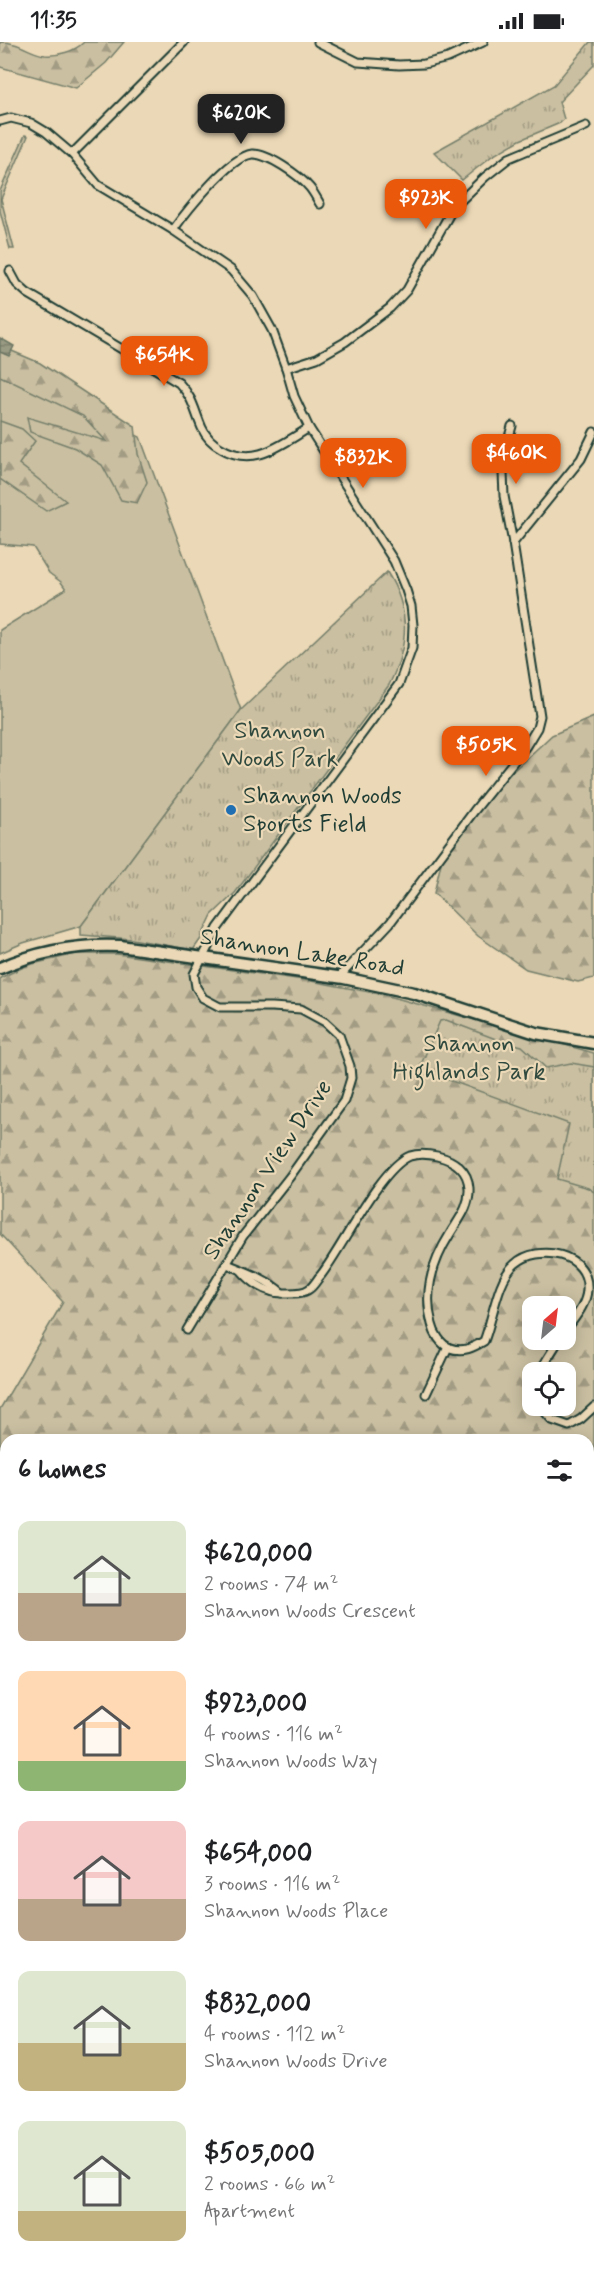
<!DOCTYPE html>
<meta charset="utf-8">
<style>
:root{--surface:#fff;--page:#f6f6f6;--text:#202124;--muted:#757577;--accent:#ea580c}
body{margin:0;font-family:Mynerve,sans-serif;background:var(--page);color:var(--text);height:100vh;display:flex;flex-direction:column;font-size:22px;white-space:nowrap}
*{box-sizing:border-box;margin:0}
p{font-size:20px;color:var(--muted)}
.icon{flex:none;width:33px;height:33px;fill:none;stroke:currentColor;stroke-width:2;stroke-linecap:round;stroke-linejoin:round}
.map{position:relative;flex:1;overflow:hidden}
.details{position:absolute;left:0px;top:1392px;width:594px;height:836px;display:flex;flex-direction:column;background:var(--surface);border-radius:18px 18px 0 0;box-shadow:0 3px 15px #0003}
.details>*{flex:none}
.needle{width:39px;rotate:28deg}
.fabs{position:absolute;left:522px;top:1254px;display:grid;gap:12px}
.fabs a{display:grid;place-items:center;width:54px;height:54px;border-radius:12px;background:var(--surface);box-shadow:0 3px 15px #0003;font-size:30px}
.price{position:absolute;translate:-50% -51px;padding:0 14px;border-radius:12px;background:var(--accent);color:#fff;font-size:20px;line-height:39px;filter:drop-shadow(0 2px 3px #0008)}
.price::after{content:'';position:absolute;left:50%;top:36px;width:18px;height:14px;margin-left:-9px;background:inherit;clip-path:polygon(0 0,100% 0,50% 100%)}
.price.selected{background:#222;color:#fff}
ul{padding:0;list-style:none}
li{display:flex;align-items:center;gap:18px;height:150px;padding:0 18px}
li span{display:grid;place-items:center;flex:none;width:168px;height:120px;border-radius:12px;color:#555}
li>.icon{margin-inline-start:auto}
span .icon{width:72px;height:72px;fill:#fffc;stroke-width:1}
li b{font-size:26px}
h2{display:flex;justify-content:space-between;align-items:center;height:72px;padding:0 18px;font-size:26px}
.status{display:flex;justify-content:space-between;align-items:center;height:42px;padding:0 30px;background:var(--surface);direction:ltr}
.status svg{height:16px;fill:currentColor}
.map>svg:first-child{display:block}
</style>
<div class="status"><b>11:35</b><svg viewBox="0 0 49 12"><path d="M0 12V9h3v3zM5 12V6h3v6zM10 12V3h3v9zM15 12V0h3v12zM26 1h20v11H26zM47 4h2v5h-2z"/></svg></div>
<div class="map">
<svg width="594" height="2227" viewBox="0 0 594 2227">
<defs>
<pattern id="industrial-grid" width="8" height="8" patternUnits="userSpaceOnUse" patternTransform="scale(1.5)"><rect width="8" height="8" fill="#dacbab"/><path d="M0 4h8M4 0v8" fill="none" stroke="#bbaf94"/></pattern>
<pattern id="forest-firs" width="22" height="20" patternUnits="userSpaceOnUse" patternTransform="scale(1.5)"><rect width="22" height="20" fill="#cabfa1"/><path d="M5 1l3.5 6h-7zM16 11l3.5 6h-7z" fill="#a39c84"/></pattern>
<pattern id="park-tufts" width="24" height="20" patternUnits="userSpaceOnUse" patternTransform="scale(1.5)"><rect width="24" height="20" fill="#cabfa1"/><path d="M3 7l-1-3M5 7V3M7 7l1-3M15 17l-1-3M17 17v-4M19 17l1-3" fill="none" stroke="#a39c84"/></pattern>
<pattern id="water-rules" width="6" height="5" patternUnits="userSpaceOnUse" patternTransform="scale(1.5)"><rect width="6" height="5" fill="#9a9b83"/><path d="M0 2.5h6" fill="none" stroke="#7d806c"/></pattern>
</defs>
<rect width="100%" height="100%" fill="#ebd8b6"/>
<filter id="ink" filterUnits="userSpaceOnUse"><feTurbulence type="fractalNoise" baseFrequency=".0167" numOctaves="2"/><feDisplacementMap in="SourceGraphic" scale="12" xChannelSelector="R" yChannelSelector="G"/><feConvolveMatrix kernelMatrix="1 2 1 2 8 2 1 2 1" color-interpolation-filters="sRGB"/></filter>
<g filter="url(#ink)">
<path fill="#dacbab" d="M588 2149 594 2152 593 2227H211L207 2222H588Z"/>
<g fill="url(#industrial-grid)">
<path d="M594 1717V1833L588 1829V1729Z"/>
<path d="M594 1848V2152L588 2149V1856Z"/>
</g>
<path fill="#cabfa1" stroke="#747e6a" stroke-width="1.5" d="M0 328 140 395 241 668 81 884 23 901 0 911V588L66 547 61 540 49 531 33 505 0 502Z"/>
<g fill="url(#forest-firs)" stroke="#747e6a" stroke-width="1.5" fill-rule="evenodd">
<path d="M0 0C21 0 29 11 45 13 59 14 75 9 84 0H124L106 21 76 46 0 25Z"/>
<path d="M0 304 40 321 135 384 138 412 147 440 137 461 121 458 102 423 75 406 30 390 27 375 106 399 83 374 0 334Z"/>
<path d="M0 379 22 387 35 399 19 422 66 459 46 469 0 437Z"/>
<path d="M594 675V936L578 940 526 927 478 894 434 851 446 800 484 756 552 693Z"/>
<path d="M76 912H117L311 939 385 953 594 1011V1762L588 1770V1398H6V2090L0 2088V1367L63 1260 0 1192V936L28 923ZM532 1264H566V1298H532ZM532 1330H566V1364H532Z"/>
</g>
<g fill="url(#park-tufts)" stroke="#747e6a" stroke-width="1.5">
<path d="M590 0H594V23L559 60 564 77 560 81 520 98 492 114 462 138 434 110 554 43Z"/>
<path d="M25 93 28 94 1 157 14 207H10L0 169V149Z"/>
<path d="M387 530C411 568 409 603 389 643L235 851 212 873 200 898 193 908 132 897 81 893V884L241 668Z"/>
<path d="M446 978 501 999 522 1004 546 1026 571 1021 594 1025V1150L588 1146 557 1137 569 1082 419 1027 440 979Z"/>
<path d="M588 2149 594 2152 593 2227H419L415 2222H588Z"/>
<path d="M207 2222H310L303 2227H211Z"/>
</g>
<path fill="url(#water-rules)" stroke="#697563" stroke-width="1.5" d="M0 296 14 304 9 314 0 310Z"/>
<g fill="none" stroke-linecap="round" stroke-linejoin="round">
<defs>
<g id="street">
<path d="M318 0 358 20 399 23 424 22 448 16 483 0"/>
<path d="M0 79 11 76 31 81 46 90 72 112 98 143 173 188 231 228 253 254 272 288 286 326 294 354 309 386 394 519 406 548 411 564 413 583 412 606 399 642 218 886 194 932 196 945 203 956 220 965H272L301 967 325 980 339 993 350 1024 351 1036 344 1059 291 1133 243 1194 187 1288"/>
<path d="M72 112 184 0"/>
<path d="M173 188C186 170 229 115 252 112 268 111 300 134 310 146 314 151 317 157 320 162"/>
<path d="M10 229 17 242 27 251 179 341C194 357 194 368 202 386 206 395 212 401 221 406 254 426 280 403 309 386"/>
<path d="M286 326 317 316 345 300 390 266 407 248 453 166 485 135 509 116 586 84"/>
<path d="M513 501 581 417 594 390"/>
<path d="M339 935 390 881 474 769 526 704 537 686 540 674 513 501 504 454 503 431 506 406 512 384"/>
<path d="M227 1222C247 1230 267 1237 282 1251"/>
<path d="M241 1228C251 1240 266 1251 283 1251 290 1251 303 1252 309 1247 314 1244 317 1237 321 1233 343 1205 380 1126 410 1114 419 1111 428 1112 437 1114 454 1118 468 1128 469 1146 470 1165 459 1177 450 1192 433 1219 423 1250 432 1282 434 1291 441 1303 450 1306 463 1311 474 1305 484 1299 493 1277 497 1237 515 1222 538 1201 590 1211 587 1248 586 1264 574 1276 566 1288"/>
<path d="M539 1330 559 1298"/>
<path d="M426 1352 448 1305"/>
<path d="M540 1364 552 1378 569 1384 581 1377 594 1365"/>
<path d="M588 1816 594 1807"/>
<path d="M0 2044 6 2046"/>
<path d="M588 2065 594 2055"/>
<path d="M0 2104 6 2098"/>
</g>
<g id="secondary">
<path d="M0 926C39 909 77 902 120 904L344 936 414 951 536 991 594 1001"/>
<path d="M177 2222 181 2227"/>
<path d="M14 2227 22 2222"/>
</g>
</defs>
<use href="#street" stroke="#1f3d34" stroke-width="11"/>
<use href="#secondary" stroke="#1f3d34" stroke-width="15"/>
<use href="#street" stroke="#ebd8b6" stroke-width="7"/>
<use href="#secondary" stroke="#ebd8b6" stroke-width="10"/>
</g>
</g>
<circle fill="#1f6fb2" stroke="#ebd8b6" stroke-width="2" cx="231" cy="768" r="6"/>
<g text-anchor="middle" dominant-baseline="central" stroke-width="4.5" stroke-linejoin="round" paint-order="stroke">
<g font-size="24" fill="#304a3f" stroke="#ebd8b6">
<text x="280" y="689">Shannon<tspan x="280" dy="28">Woods Park</tspan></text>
<text x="469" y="1002">Shannon<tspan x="469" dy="28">Highlands Park</tspan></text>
</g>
<g font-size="24" fill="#1f3d34" stroke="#ebd8b6" text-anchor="start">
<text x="243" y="754">Shannon Woods<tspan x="243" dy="28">Sports Field</tspan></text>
</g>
<g font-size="24" fill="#1f3d34" stroke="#ebd8b6">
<text transform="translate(302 911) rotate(9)">Shannon Lake Road</text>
<text transform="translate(268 1128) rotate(-56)">Shannon View Drive</text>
</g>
</g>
</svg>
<div class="fabs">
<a><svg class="needle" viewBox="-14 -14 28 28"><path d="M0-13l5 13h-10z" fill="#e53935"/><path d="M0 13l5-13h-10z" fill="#757577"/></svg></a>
<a><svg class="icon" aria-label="locate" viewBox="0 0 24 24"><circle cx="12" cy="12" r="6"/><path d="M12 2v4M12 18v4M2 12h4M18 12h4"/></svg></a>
</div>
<b class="price selected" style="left:241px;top:103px">$620K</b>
<b class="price" style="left:426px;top:188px">$923K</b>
<b class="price" style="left:164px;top:345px">$654K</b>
<b class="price" style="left:516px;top:443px">$460K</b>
<b class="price" style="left:363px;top:447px">$832K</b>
<b class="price" style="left:486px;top:735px">$505K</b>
<section class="details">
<h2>6 homes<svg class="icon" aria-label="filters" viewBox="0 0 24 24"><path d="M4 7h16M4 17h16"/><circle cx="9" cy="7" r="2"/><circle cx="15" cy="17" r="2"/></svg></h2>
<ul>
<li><span style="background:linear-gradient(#dfe7d0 60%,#b9a48a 0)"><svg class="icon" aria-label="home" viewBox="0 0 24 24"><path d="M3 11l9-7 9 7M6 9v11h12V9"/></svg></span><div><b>$620,000</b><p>2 rooms · 74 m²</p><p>Shannon Woods Crescent</p></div></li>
<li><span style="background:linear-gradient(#ffd9b3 75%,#8fb573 0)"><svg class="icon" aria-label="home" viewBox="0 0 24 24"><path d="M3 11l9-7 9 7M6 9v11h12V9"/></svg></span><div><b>$923,000</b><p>4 rooms · 116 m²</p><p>Shannon Woods Way</p></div></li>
<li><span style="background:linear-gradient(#f6c9c9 65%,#b9a48a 0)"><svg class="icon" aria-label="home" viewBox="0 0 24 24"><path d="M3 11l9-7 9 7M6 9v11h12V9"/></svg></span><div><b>$654,000</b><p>3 rooms · 116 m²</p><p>Shannon Woods Place</p></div></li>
<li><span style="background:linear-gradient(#dfe7d0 60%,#c2b280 0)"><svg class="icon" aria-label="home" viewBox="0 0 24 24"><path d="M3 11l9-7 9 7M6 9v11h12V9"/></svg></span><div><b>$832,000</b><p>4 rooms · 112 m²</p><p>Shannon Woods Drive</p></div></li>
<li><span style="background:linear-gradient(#dfe7d0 75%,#c2b280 0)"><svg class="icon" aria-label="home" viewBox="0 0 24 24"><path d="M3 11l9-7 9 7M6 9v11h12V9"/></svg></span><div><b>$505,000</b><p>2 rooms · 66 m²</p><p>Apartment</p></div></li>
</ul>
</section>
</div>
